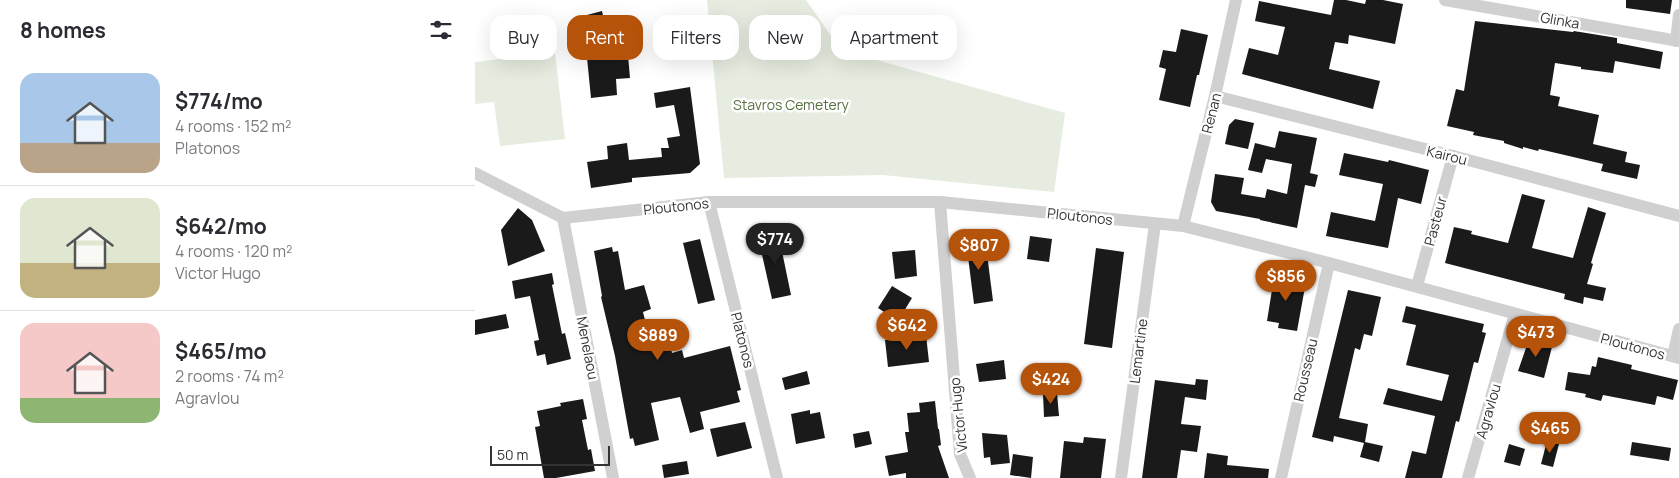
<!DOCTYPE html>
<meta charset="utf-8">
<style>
:root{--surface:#fff;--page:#f2f2f3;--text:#2b2b33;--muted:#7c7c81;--line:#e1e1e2;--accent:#b45309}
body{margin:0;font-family:Manrope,sans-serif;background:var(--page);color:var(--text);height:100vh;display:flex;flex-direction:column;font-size:19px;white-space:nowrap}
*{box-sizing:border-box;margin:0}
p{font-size:16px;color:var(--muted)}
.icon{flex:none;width:28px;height:28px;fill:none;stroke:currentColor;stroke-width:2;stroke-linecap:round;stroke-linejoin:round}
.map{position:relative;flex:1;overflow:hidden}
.details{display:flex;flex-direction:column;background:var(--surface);width:475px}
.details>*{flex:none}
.top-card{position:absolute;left:15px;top:15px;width:475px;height:45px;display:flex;gap:10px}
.scale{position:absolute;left:15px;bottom:12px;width:120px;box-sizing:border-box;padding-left:5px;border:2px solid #333;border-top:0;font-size:14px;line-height:18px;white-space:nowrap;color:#333;-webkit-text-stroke:4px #fff;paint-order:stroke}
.price{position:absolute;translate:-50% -42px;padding:0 11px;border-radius:18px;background:var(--accent);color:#fff;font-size:16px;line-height:32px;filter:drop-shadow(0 1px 2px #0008)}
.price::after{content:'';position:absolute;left:50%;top:30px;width:15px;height:11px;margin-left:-8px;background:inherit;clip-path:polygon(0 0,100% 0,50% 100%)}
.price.current{background:#222;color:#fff}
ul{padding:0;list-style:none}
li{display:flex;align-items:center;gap:15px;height:125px;padding:0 20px}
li+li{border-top:1px solid var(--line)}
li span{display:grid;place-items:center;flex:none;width:140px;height:100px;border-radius:15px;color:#555}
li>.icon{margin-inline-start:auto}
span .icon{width:60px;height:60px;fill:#fffc;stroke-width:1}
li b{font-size:21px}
h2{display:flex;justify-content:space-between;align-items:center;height:60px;padding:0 20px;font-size:21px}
.chip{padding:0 18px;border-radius:15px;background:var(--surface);box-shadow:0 5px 20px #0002;font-size:18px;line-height:45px}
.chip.current{background:var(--accent);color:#fff}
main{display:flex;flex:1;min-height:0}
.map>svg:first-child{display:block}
</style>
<main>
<section class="details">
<h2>8 homes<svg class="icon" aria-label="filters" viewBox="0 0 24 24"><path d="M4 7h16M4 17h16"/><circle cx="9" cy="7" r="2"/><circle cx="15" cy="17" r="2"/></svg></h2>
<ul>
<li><span style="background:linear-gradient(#a9c7e8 70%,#b9a48a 0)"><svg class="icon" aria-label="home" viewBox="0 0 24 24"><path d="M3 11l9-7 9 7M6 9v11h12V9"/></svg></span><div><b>$774/mo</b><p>4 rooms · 152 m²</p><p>Platonos</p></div></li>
<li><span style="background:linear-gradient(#dfe7d0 65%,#c2b280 0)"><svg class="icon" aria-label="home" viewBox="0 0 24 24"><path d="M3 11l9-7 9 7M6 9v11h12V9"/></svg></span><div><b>$642/mo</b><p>4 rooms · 120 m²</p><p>Victor Hugo</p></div></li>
<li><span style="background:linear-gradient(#f6c9c9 75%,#8fb573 0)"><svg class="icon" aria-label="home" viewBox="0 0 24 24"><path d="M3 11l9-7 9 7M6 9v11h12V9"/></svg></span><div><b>$465/mo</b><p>2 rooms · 74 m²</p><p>Agravlou</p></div></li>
</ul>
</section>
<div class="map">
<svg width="1204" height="478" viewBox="0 0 1204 478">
<rect width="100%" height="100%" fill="#fff"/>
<g fill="#e6ecdf">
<path d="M232 0H331L366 50 590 113 579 192 408 175 249 178Z"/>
<path d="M80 53 90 139 25 146 19 102 0 104V62Z"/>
</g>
<g fill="#1a1a1a">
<path d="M859 0H871L890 4 891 0H908L928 4 920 44 874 35 873 44 860 42 854 69 905 81 898 109 767 74 774 48 803 55 810 27 780 21 784 1 856 15Z"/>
<path d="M1151 0H1197L1195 14 1151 8Z"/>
<path d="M127 11 135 46 152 44 155 78 141 79 142 95 116 98 112 58H119L108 16Z"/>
<path d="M1000 21 1098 32 1099 31 1142 38V43L1188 52 1185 69 1140 61 1138 73 1106 69V67L1080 63 1075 95 1085 97 1083 106 1124 115 1118 144 1152 152 1150 162 1165 165 1162 179 1126 171 1128 164 1064 149 1063 151 1048 147V149L1029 143V141L998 135 999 132 972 126 981 89 989 91Z"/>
<path d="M706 29 733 35 724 75H722L715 107 684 100 691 69 684 67 688 50 701 52Z"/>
<path d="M215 87 225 164 215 173 157 178V182L116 188 112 162 133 159 132 146 152 143 154 160 187 157 186 148H194L192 138 205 136 199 105 181 108 179 93Z"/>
<path d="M760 119 779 123 773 149 750 144 754 125Z"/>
<path d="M804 131 842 138 835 173 843 175 840 187 830 185 822 228 785 220V219L741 211 736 202 740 174 769 178 766 194 790 198 792 189 812 194 817 164 791 159 787 173 773 170 780 143 800 148Z"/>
<path d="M869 153 913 162 914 160 954 170 946 204 923 198 913 248 851 236 856 212 900 221 908 184 864 175Z"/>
<path d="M1047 194 1070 200 1057 248 1098 258 1113 207 1131 213 1116 263 1118 264 1112 284 1131 288 1128 301 1109 297 1108 304 1089 299 1090 294 970 263 979 227 997 231 996 234 1033 243Z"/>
<path d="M43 208 57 220 70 251 33 266 26 230Z"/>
<path d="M303 232 316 295 297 299 283 237Z"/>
<path d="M555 236 577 239 574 262 552 259Z"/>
<path d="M510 238 518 301 499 304 491 241Z"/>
<path d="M225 239 240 300 223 304 208 243Z"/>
<path d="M137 247 138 252 143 251 150 290 169 285 176 309 168 312 176 344 194 340 197 353 207 350 209 358 255 346 266 390 262 391 265 402 225 412 229 429 215 433 205 397 176 403 184 440 160 446 158 438 155 439 140 356 126 297 127 296 119 251Z"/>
<path d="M621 248 649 252 637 348 609 344Z"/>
<path d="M440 250 442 276 420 279 417 252Z"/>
<path d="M800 271 821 275 819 285 830 287 822 331 803 328 804 323 792 321Z"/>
<path d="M77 273 79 284 77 285 87 334 90 333 96 359 72 365 70 354 62 356 59 341 64 340 55 296 40 299 37 281Z"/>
<path d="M417 286 437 298 423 321 403 308Z"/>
<path d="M873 290 906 297 897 336 889 334 885 350 880 348 864 418 893 424 890 442 908 446 904 462 885 457 889 443 859 436 858 442 837 437Z"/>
<path d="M931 306 1009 324 1007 332 1011 333 1003 363 999 362 984 422 981 421 967 478H930L937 451 951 454 960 416 908 404 913 388 967 401 974 375 931 365 941 325 927 322Z"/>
<path d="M31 314 34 328 0 335V320Z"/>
<path d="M451 335 454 362 413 367 410 340Z"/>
<path d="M1065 340 1078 343 1069 378 1043 371 1052 345 1059 341Z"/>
<path d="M1123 357 1157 365 1156 369 1203 380 1198 400 1182 396 1180 405 1128 395 1126 401 1110 397 1111 394 1090 390 1093 372 1115 375 1117 366 1121 367Z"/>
<path d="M529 360 531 379 504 382 501 364Z"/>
<path d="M332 371 335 384 310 390 307 378Z"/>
<path d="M721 379 733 380 731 400 710 397 706 424 726 426 722 452 706 450 702 478H667L680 380 720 385Z"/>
<path d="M582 393 584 416 569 417 568 394Z"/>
<path d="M108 399 112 419 107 420 113 450 116 449 120 471 81 478H69L60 427 65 426 62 411 86 406 85 403Z"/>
<path d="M460 401 463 429H464L466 445 463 446 474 478H431V473L414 476 410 456 433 452 430 432H434L432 413 445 412 444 403Z"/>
<path d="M335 410V414L345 412 350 438 321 444 316 414Z"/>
<path d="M270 422 277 448 242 457 235 429Z"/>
<path d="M394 431 397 444 380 448 378 434Z"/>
<path d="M507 433 532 435 535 463 516 465 515 457 509 458Z"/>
<path d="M609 437 631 439 626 478H585L589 441 608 443Z"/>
<path d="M1072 441 1084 444 1078 467 1066 464Z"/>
<path d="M1157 442 1196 448 1194 461 1155 455Z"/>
<path d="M1034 444 1050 449 1045 466 1029 462Z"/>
<path d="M732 453 753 456 752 465 794 469 793 478H729Z"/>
<path d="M538 454 558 457 556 478 535 475Z"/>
<path d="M212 461 214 474 189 478 187 465Z"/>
</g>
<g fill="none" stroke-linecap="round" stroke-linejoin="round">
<g stroke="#d0d0d0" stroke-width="12">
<path d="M970 0 1204 41"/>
<path d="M1201 41 1204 15"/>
<path d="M740 96 978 156 1204 216"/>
<path d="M0 173 88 218 234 202H465L708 226 854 263 1204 358"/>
<path d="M234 202 302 478"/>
<path d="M465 202 485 454 495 478"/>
<path d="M88 218 138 478"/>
<path d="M708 226 740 96 761 0"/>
<path d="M942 286 978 156"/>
<path d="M1198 356 1204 329"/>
<path d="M646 478 680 224"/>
<path d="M806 478 854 263"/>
<path d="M993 478 1040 314"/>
</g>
</g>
<g text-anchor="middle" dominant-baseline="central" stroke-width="5" stroke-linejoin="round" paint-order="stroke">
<g font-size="14" fill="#333" stroke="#fff">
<text transform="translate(1085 20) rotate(10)">Glinka</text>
<text transform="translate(736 113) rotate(-76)">Renan</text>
<text transform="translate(972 155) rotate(14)">Kairou</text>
<text transform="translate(201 206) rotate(-6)">Ploutonos</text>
<text transform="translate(605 216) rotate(6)">Ploutonos</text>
<text transform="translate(960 221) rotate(-75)">Pasteur</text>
<text transform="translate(268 340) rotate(76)">Platonos</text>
<text transform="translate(1158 346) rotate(15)">Ploutonos</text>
<text transform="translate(113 348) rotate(79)">Menelaou</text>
<text transform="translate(663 351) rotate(-83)">Lemartine</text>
<text transform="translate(830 370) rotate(-77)">Rousseau</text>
<text transform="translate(1013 411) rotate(-74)">Agravlou</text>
<text transform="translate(483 415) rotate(-96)">Victor Hugo</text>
</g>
<g font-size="14" fill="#56703f" stroke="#fff">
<text x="316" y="104">Stavros Cemetery</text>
</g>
</g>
</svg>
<div class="scale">50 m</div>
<b class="price current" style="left:300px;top:265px">$774</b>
<b class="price" style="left:504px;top:271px">$807</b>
<b class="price" style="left:811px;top:302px">$856</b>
<b class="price" style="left:432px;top:351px">$642</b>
<b class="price" style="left:1061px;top:358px">$473</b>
<b class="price" style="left:183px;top:361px">$889</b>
<b class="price" style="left:576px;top:405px">$424</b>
<b class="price" style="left:1075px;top:454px">$465</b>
<div class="top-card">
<a class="chip">Buy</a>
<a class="chip current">Rent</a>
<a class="chip">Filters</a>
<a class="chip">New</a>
<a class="chip">Apartment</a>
</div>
</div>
</main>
